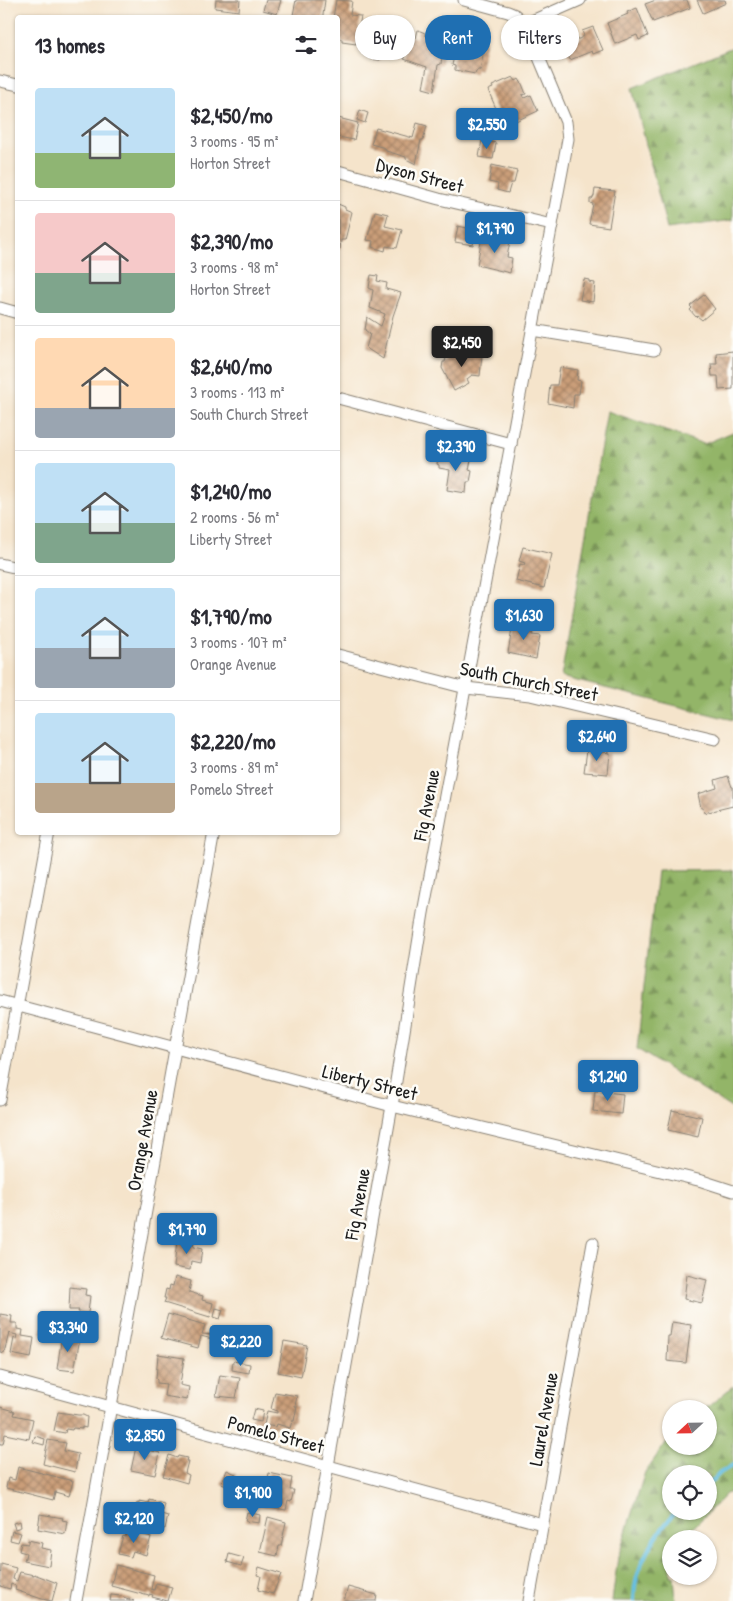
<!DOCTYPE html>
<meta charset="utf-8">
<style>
:root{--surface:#fff;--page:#f2f2f3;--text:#2b2b33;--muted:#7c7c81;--line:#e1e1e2;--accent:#1f6fb2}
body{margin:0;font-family:"Patrick Hand",sans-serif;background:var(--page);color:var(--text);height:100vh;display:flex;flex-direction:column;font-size:19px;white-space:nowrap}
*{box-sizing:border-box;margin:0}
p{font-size:16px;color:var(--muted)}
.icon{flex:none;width:28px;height:28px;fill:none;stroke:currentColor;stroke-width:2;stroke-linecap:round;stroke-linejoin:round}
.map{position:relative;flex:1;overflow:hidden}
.details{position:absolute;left:15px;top:15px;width:325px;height:820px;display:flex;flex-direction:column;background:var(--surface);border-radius:5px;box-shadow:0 1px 4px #0004}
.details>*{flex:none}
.hud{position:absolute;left:355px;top:15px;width:302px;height:45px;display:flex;gap:10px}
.needle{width:32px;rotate:248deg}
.buttons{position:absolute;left:662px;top:1400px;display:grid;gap:10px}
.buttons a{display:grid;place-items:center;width:55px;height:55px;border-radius:50%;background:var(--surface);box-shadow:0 1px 4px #0004;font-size:25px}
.price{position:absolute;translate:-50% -42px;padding:0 11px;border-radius:5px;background:var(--accent);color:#fff;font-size:16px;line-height:32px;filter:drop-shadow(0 1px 2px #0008)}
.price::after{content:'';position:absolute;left:50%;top:30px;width:15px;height:11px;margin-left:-8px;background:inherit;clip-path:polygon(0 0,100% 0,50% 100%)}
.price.current{background:#222;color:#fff}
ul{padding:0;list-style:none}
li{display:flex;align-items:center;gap:15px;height:125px;padding:0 20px}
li+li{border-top:1px solid var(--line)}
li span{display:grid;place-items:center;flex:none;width:140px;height:100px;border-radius:5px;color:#555}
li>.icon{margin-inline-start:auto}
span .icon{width:60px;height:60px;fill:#fffc;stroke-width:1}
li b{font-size:21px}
h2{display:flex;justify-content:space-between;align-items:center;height:60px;padding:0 20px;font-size:21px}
.pill{padding:0 18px;border-radius:22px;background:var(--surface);box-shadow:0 1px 4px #0004;font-size:18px;line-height:45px}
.pill.current{background:var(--accent);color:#fff}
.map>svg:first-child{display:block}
</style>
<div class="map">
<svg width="733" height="1601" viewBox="0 0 733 1601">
<defs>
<pattern id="forest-firs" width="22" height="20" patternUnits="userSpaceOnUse" patternTransform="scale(1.25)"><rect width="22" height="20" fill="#93b568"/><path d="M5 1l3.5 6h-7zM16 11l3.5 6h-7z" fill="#779255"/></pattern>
<pattern id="building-cross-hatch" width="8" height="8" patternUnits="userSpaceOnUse" patternTransform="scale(1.25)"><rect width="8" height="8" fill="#ca9e79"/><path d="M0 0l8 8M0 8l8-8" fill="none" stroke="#a38062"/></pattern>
</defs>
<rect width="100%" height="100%" fill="#fdfcf7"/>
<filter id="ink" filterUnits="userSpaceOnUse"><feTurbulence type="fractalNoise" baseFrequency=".02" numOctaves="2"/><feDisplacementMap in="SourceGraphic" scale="10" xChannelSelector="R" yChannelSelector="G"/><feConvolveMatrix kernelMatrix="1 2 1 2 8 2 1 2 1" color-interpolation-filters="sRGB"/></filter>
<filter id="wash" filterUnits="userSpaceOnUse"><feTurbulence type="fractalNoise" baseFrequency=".0096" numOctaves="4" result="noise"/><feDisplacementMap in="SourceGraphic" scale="20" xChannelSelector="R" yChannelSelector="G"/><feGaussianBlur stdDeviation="1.12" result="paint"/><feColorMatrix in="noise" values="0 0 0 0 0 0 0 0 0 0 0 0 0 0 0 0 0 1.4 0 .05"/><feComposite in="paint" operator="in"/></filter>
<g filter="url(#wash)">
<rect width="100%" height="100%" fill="#f5e4cb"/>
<g fill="url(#forest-firs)" stroke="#586842" fill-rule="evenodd">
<path d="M733 47V220L667 229 632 88Z"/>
<path d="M607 411 704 444 733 432V720L561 677Z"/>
<path d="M733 870V1109L637 1049 657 871Z"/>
<path d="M733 1386V1491L726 1494 682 1539H671V1576H674L676 1601H612L618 1557 645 1472 671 1436V1446H709V1409H705ZM671 1474H709V1511H671Z"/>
</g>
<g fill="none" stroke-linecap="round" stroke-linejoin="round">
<g stroke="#65bfe3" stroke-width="4">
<path d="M709 1484 720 1473 733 1465"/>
<path d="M634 1601C633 1567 655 1536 676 1511"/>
</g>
</g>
<g id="blocks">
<g fill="url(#building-cross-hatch)">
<path d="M216 0H240L239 11 215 8Z"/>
<path d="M266 0H281L277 14 263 10Z"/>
<path d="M296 0H325L323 15 322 18H300L293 15Z"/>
<path d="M336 0 352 1 350 15 361 16 356 44 342 42V39H338V18H333Z"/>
<path d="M656 0H687L690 8 653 22 645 4Z"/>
<path d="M697 0H725L726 3 703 13Z"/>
<path d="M637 8 648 36 639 40 637 35 615 44 607 23 628 14 627 12Z"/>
<path d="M593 27 603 50 593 54 592 51 570 60 562 41 575 35 577 39H579L584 36 582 31Z"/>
<path d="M375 29 386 30 385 33 389 34 390 31 403 34 398 57 381 54 380 60 370 59 371 41Z"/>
<path d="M418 30 425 33V35L440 38 439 42 443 43 441 64 438 65 434 91 423 88 427 67 404 59 408 35 416 38Z"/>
<path d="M459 35 466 36 471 35 486 40 480 70H477L475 74 455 70V66L452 65Z"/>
<path d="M513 77 516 81 519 79 522 84 526 94 522 95 524 98 531 95 538 111 509 124 506 118 501 120 488 90 493 88 492 86Z"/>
<path d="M360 110 368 113 365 123 357 120Z"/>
<path d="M338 118 358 123 354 140 338 137Z"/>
<path d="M417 123 427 126 423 140H421L416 164 406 159V157L386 151 385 148 371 144 376 128 413 138Z"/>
<path d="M482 140 496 143 493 159 479 157Z"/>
<path d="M492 165 517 171 514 183H511L508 193 497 190 498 184 489 182Z"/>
<path d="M595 189 615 191 609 227 589 224 593 204 590 203V199H592L594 196Z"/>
<path d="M338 204 345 207V209L352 212 345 240H341L340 249 338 248Z"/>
<path d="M375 211 388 214 385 226 402 230 397 248 386 246 385 251 372 247 373 241 367 240Z"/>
<path d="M458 226 476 230 473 245 455 242Z"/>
<path d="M482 236 510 241 507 257 512 258 510 273 477 265Z"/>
<path d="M371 275 378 276 377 281 387 283 386 289 401 293 393 316 383 359 366 348 370 334 365 330 367 317 381 326 385 314 370 308 373 290 369 288Z"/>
<path d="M584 279 589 280V282L595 283 593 302 580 300Z"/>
<path d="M704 295 715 309 702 320 697 316 696 317 690 310 692 308 690 306Z"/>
<path d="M458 349 482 354 480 376 472 375 467 379 469 383 454 391 442 368 443 362H445L447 354 457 356Z"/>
<path d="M733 351V389L719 390 718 376H712L711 364H717L716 353Z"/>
<path d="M560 367 578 370 577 380 581 381 579 394H574L573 408 548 403 550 385H557Z"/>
<path d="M439 451 449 453 448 457 471 460 469 470 472 471 470 482H467L466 493 447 490 450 470 439 468V465L437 464Z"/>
<path d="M523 547 552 554 544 588 516 581 520 564 524 565 525 563 519 561Z"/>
<path d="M513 623 533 626 532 635 540 636 536 659 508 653Z"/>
<path d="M587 750 610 753 608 774 584 772Z"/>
<path d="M728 776 732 787H733V806L704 813 703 808H701L698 794 717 788 715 780Z"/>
<path d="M595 1091 623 1094 621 1114 593 1111Z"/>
<path d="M672 1110 702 1117 698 1137 668 1130Z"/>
<path d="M177 1241 194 1243 193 1247 202 1249 200 1263 191 1261 190 1270 174 1267Z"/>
<path d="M687 1275 707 1280 702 1303 684 1299Z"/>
<path d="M175 1277 191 1281 189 1292 203 1296 202 1300 213 1303 210 1317 164 1303 166 1298H164L166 1289 169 1290 170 1285 173 1286Z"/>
<path d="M70 1287 86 1289 85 1295 90 1296 88 1313 78 1312 79 1310H69Z"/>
<path d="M216 1308 223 1310 220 1319 214 1317Z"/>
<path d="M0 1314 12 1316 11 1323H17V1329L23 1330 22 1336 34 1338 31 1358 11 1354 14 1338 16 1339 17 1335 9 1333 4 1353 0 1352Z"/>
<path d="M168 1314 205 1325 202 1334 212 1335 214 1331 222 1334 219 1345 211 1343 212 1339 201 1336 198 1348 161 1338Z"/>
<path d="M47 1315H60L59 1329 47 1328Z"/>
<path d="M672 1322 691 1325 686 1363 667 1361 668 1336H670Z"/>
<path d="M42 1327 54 1329 53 1334 41 1333Z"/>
<path d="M62 1335 80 1338 74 1371 57 1369Z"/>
<path d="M284 1341 307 1345 301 1377 278 1372Z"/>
<path d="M158 1354 184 1358 180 1385 189 1387 187 1400 164 1396 166 1384 157 1383V1380L156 1379Z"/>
<path d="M233 1361 250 1364 249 1373 232 1370Z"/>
<path d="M220 1375 240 1378 236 1398 216 1396Z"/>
<path d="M275 1392 297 1396 295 1406H297L294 1421H292L290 1428 277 1424 276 1427 264 1425 267 1411 277 1413V1411L271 1409Z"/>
<path d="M0 1407 15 1411 14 1415 33 1419 29 1439 5 1434 3 1444H0Z"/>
<path d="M254 1409 263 1411 261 1422 251 1420Z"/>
<path d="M58 1412 78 1415H83L87 1417 86 1428 82 1427V1429L73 1428 72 1430 66 1429 65 1433 54 1431Z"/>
<path d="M35 1436 45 1439 44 1445 33 1442Z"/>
<path d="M48 1440 66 1443 64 1451 78 1454 75 1472 43 1464Z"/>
<path d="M136 1447 160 1453 155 1475 131 1470Z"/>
<path d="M169 1455 177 1458 178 1456 187 1458 186 1461H188L185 1473 189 1475 187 1483 163 1476Z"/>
<path d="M18 1467 73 1481 69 1496 55 1492 53 1500 6 1488 8 1478 15 1480Z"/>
<path d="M227 1470 236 1474 230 1487 221 1484Z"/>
<path d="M269 1473 292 1478 290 1490H294L291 1502 288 1501 286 1510 257 1505 258 1497H254V1492L272 1495 273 1484 267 1483Z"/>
<path d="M149 1499 164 1503 161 1514 168 1516 165 1529 133 1519 137 1502 139 1503V1501L148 1503Z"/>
<path d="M247 1512 260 1515 259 1523 245 1521Z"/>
<path d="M40 1514 63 1518 62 1520 67 1521 65 1534 38 1529Z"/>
<path d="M268 1517 286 1522 281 1546H279L277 1556 260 1552Z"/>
<path d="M20 1521 21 1527 15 1529 13 1523Z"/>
<path d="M128 1527 133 1528 132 1532 151 1537 146 1555 133 1551 131 1557 118 1554 123 1536 125 1537Z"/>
<path d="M12 1531 21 1533 18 1542 10 1540Z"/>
<path d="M28 1540 42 1543 41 1548 51 1550 49 1566 24 1561 26 1553 19 1551 21 1543 28 1544Z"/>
<path d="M229 1554 244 1558 241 1566 227 1562Z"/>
<path d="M1 1564 16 1568 13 1579 17 1581 20 1572 34 1575V1574L57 1583 52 1601 42 1599 15 1590 16 1586 11 1584 10 1589 0 1586Z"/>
<path d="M116 1565 154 1575 151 1589 154 1590 156 1583 172 1587 168 1601 152 1597 153 1595 149 1594V1596L111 1586Z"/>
<path d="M259 1567 281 1574 273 1594 258 1590 261 1576 257 1575Z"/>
<path d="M348 1587 377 1595 376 1601H344Z"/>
<path d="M111 1595 121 1596 134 1601H110Z"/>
</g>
</g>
</g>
<g filter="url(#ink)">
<use href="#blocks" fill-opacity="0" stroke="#888074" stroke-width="1"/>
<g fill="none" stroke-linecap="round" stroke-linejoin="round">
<defs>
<g id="street">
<path d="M525 24 580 0"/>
<path d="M0 81 18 85"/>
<path d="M338 171 439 199 552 225"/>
<path d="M0 308 18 313"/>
<path d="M532 330 654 350"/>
<path d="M338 398 511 444"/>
<path d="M0 564 18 568"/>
<path d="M338 655 466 688 530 695 715 739"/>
<path d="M0 1001 392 1106 702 1181 733 1191"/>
<path d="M0 1100 49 832"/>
<path d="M0 1377 542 1524"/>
<path d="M76 1601 214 832"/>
<path d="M304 1601 392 1106 423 913 568 139 566 122 525 24 515 15 508 12 464 0"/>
<path d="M529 1601 593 1243"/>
</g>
</defs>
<use href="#street" stroke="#888074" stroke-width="13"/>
<use href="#street" stroke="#fff" stroke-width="11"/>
</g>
</g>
<g text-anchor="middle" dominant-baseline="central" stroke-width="5" stroke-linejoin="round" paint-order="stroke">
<g font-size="19" fill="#1c1c1c" stroke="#fdfcf7">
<text transform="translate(420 175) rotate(15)">Dyson Street</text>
<text transform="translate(529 681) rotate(11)">South Church Street</text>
<text transform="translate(426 805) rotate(-79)">Fig Avenue</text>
<text transform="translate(370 1082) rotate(14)">Liberty Street</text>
<text transform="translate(142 1140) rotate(-80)">Orange Avenue</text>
<text transform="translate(357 1204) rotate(-80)">Fig Avenue</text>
<text transform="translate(543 1419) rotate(-80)">Laurel Avenue</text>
<text transform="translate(276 1434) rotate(15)">Pomelo Street</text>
</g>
</g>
</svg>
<div class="buttons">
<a><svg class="needle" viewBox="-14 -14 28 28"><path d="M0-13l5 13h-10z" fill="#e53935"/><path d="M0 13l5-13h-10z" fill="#7c7c81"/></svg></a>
<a><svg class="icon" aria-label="locate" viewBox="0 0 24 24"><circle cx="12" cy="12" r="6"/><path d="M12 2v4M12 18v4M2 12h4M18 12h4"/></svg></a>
<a><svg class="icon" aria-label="layers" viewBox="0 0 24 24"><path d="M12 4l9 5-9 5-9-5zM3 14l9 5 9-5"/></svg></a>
</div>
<b class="price" style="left:487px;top:150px">$2,550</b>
<b class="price" style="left:495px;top:254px">$1,790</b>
<b class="price current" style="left:462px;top:368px">$2,450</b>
<b class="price" style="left:456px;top:472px">$2,390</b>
<b class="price" style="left:524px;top:641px">$1,630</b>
<b class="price" style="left:597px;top:762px">$2,640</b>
<b class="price" style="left:608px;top:1102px">$1,240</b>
<b class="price" style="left:187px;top:1255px">$1,790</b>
<b class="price" style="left:68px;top:1353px">$3,340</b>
<b class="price" style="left:241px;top:1367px">$2,220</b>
<b class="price" style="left:145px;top:1461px">$2,850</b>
<b class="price" style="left:253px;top:1518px">$1,900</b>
<b class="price" style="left:134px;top:1544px">$2,120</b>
<div class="hud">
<a class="pill">Buy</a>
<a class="pill current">Rent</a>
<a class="pill">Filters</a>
</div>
<section class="details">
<h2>13 homes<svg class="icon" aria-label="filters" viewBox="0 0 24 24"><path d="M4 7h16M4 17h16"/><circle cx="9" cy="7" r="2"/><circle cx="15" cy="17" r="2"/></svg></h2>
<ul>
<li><span style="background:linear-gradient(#bfe0f5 65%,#8fb573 0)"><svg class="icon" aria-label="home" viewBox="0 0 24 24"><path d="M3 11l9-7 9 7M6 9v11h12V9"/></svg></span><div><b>$2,450/mo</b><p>3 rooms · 95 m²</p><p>Horton Street</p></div></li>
<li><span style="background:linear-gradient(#f6c9c9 60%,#7fa58c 0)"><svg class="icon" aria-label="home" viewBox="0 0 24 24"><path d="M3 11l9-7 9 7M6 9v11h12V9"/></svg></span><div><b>$2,390/mo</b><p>3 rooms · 98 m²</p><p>Horton Street</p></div></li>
<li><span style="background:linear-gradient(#ffd9b3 70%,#9aa5b1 0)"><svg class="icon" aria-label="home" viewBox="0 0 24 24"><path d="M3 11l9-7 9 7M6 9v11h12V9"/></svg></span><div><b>$2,640/mo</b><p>3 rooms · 113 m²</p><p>South Church Street</p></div></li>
<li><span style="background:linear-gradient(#bfe0f5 60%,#7fa58c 0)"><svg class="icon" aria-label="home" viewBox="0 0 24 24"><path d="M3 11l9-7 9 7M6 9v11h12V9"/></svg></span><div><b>$1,240/mo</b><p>2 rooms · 56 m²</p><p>Liberty Street</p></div></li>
<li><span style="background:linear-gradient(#bfe0f5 60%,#9aa5b1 0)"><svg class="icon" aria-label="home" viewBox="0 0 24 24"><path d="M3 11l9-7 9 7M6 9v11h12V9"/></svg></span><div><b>$1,790/mo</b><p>3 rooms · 107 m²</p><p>Orange Avenue</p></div></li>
<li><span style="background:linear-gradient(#bfe0f5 70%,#b9a48a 0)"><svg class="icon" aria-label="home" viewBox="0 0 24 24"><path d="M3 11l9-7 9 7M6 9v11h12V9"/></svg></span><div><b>$2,220/mo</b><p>3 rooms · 89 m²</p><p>Pomelo Street</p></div></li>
</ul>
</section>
</div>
